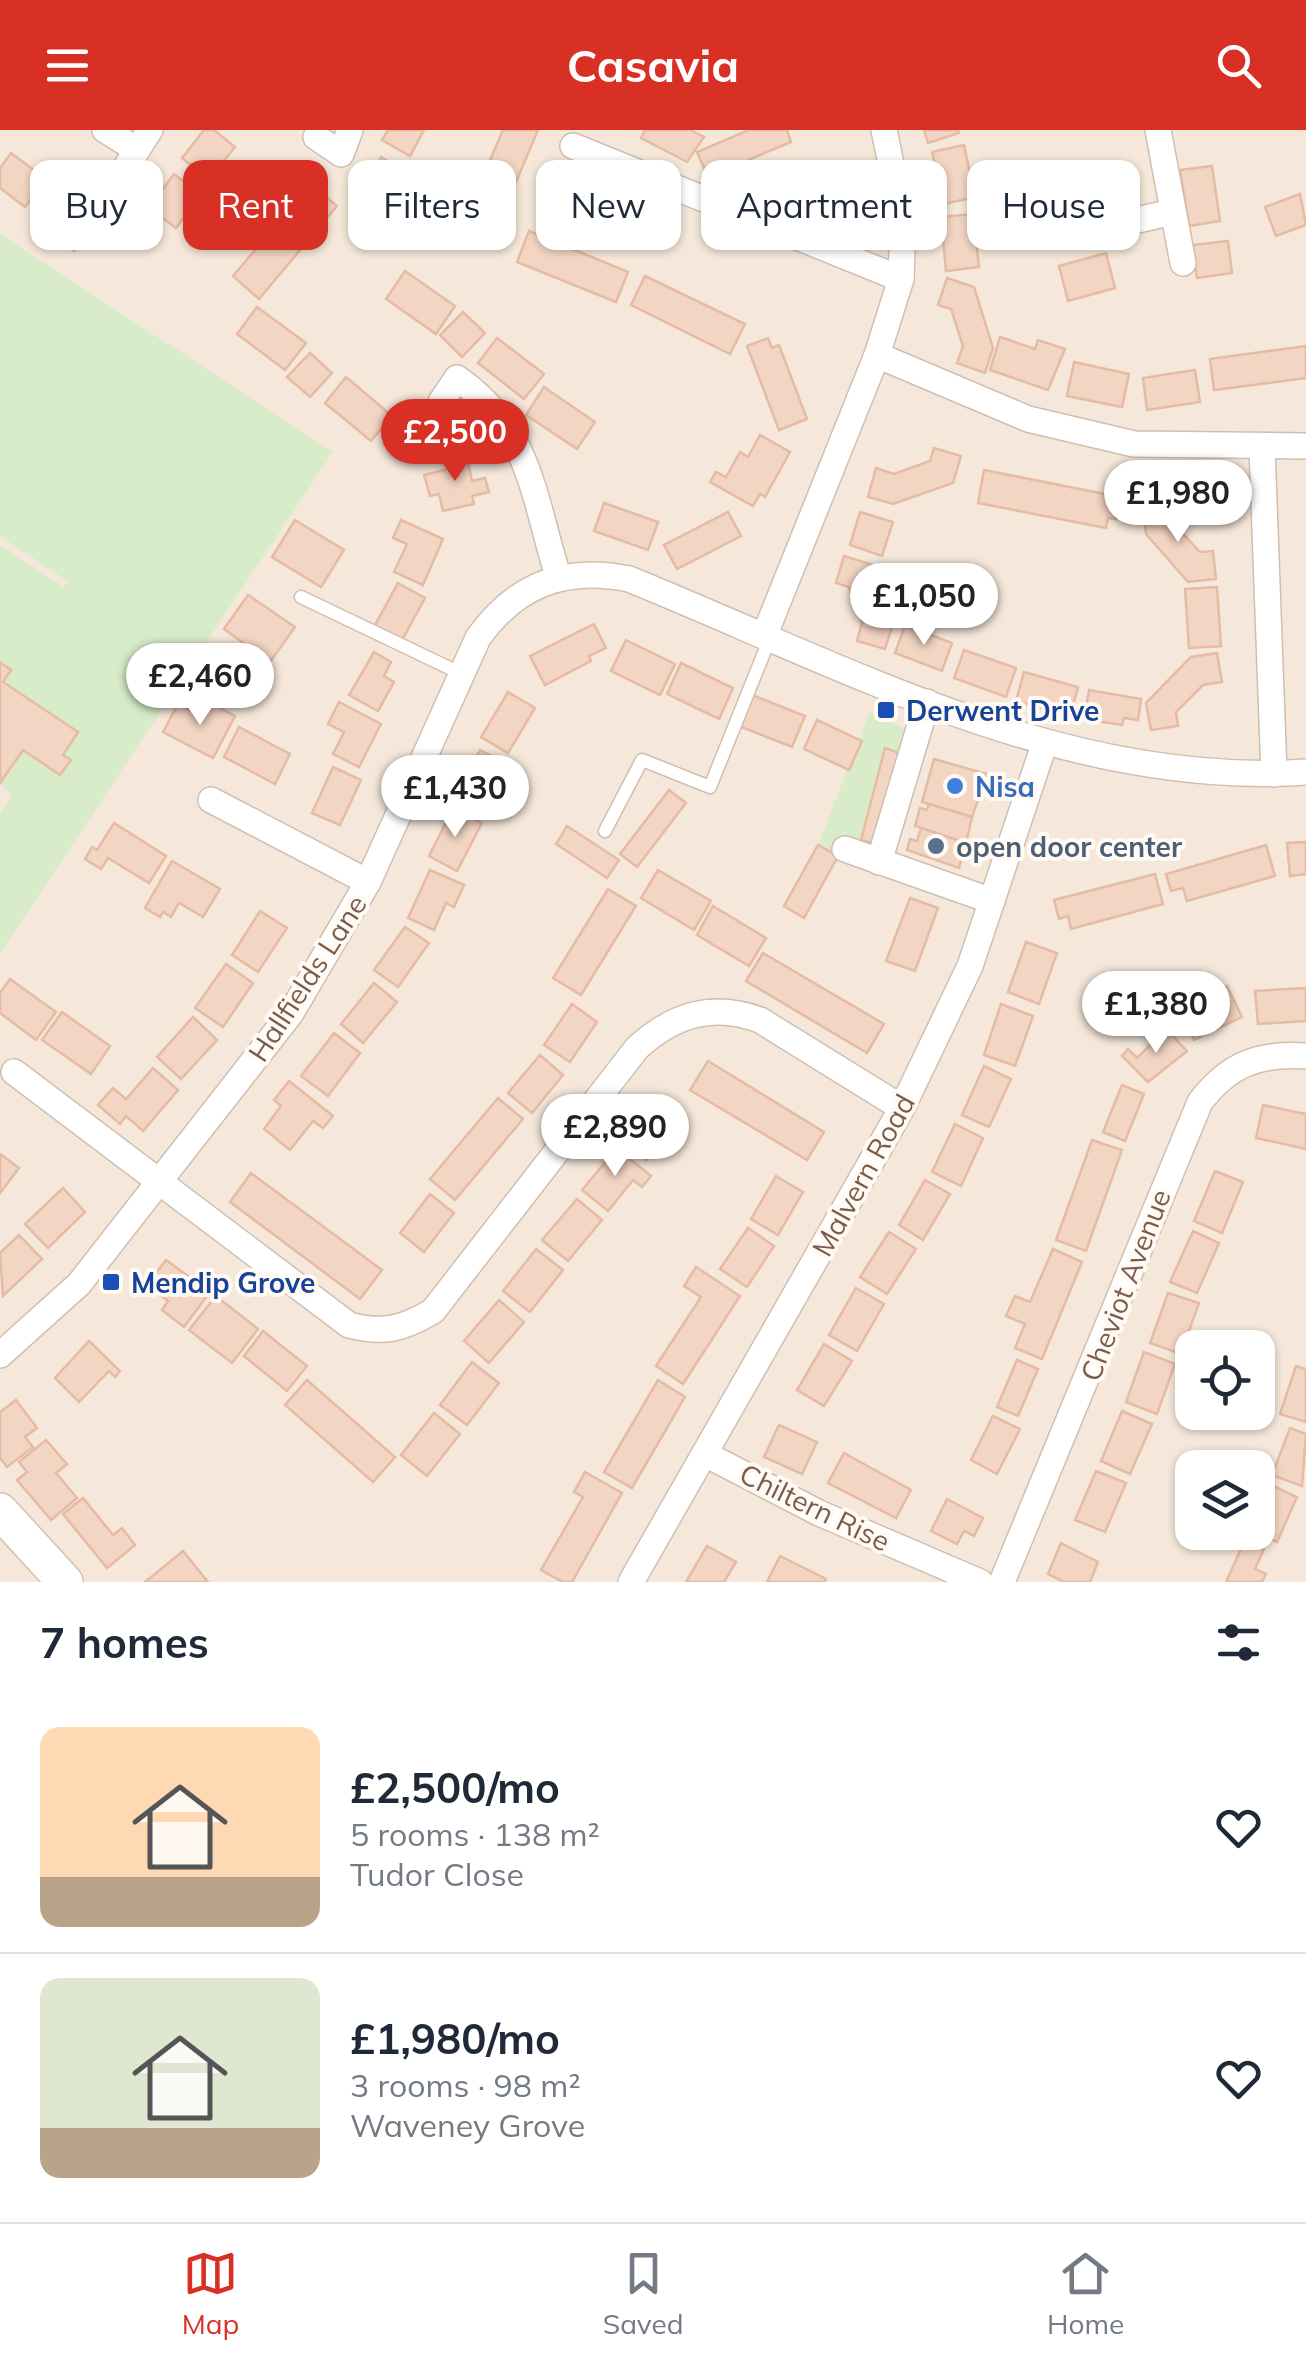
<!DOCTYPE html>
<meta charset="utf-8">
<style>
:root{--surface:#fff;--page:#f6f6f7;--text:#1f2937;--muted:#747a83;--line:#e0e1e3;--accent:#d93025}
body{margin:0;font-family:Mulish,sans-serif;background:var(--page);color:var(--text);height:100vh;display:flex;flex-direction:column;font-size:38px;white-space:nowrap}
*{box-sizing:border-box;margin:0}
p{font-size:32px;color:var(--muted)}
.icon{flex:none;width:55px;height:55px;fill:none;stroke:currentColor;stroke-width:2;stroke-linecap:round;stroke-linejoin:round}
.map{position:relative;height:1452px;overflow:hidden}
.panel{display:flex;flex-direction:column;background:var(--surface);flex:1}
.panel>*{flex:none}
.banner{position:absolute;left:30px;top:30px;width:1248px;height:90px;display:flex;gap:20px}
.buttons{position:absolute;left:1175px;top:1200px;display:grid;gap:20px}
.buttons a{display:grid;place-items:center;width:100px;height:100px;border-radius:20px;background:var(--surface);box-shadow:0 2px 8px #0004;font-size:50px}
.price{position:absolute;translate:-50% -85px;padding:0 22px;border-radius:35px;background:#fff;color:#222;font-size:32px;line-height:65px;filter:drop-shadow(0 2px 5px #0008)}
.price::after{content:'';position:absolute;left:50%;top:60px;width:30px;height:22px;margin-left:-15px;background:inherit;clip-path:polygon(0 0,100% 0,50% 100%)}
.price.on{background:var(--accent);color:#fff}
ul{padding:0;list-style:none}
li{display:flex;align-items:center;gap:30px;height:250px;padding:0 40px}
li+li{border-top:2px solid var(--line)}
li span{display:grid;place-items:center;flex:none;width:280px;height:200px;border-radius:20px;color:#555}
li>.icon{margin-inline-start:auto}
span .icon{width:120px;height:120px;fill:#fffc;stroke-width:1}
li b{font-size:42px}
h2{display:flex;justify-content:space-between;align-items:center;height:120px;padding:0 40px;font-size:42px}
.chip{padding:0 35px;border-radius:20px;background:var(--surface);box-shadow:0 2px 8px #0004;font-size:35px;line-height:90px}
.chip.on{background:var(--accent);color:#fff}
header{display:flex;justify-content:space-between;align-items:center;height:130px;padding:0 40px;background:var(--accent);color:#fff;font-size:45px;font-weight:700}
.tab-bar{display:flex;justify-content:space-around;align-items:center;height:140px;border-top:2px solid var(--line);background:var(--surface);font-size:28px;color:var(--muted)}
.tab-bar a{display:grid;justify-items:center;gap:5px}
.tab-bar .on{color:var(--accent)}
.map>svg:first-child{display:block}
</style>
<header><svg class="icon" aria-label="menu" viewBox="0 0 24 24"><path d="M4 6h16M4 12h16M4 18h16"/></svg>Casavia<svg class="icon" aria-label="search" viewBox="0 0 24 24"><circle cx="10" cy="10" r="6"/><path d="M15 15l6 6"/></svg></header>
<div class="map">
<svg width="1306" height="1452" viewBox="0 0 1306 1452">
<rect width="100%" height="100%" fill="#fdf6ec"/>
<path fill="#f5e8da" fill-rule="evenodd" d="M0 0H1306V1452H0ZM1192 1218H1258V1282H1192ZM1192 1338H1258V1402H1192Z"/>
<g fill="#d8ecc9">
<path d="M0 104 333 322 0 823V683L12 665 0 653 23 620 61 644 70 630 63 625 78 602 3 552 11 540 0 532V415L63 457 69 452 0 406Z"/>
<path d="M870 582 905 599 901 624 885 619 861 710 849 707 838 726 818 715Z"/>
</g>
<g fill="#f3d5c3" stroke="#e6bba3" stroke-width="2.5">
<path d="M204 0H214L235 17 208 50 182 28Z"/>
<path d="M388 0H424L410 26 382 10Z"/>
<path d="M503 0H538L502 85 472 72Z"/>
<path d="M645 0H690L704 7 687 32 641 8Z"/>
<path d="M749 0H787L791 12 708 47 697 22Z"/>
<path d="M924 0H958L959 3 928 13Z"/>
<path d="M964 15 975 67 944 74 932 22Z"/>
<path d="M11 23 46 49 25 77 0 58V38Z"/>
<path d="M381 27 410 43 390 81 361 65Z"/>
<path d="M1085 33 1091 65 1035 74 1029 43Z"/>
<path d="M1212 36 1220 91 1189 96 1180 40Z"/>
<path d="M1128 40 1133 76 1100 81 1094 46Z"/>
<path d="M174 44 201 64 176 98 149 78Z"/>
<path d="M311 54 337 76 259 169 233 146Z"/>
<path d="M59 62 96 97 74 121 36 87Z"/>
<path d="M1300 64 1306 95 1276 106 1265 77Z"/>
<path d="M973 84 979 137 946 141 941 87Z"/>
<path d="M529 101 628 142 616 172 517 132Z"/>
<path d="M1228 111 1232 143 1197 148 1193 115Z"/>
<path d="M1106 123 1115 158 1068 171 1059 136Z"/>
<path d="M405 141 455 176 436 204 386 169Z"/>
<path d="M645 146 745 194 730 224 631 175Z"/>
<path d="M947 148 974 157 993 218 985 243 957 233 963 216 951 179 938 175Z"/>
<path d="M257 177 306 213 285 240 237 204Z"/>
<path d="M463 182 485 203 462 227 440 205Z"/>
<path d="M1000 207 1035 219 1038 210 1065 219 1048 260 990 240Z"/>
<path d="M497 208 544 244 524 269 478 233Z"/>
<path d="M768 208 772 218 779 215 807 289 779 300 747 216Z"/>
<path d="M1306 216V248L1214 260 1210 229Z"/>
<path d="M310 223 332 243 310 267 287 247Z"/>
<path d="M1074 232 1129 244 1122 277 1067 266Z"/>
<path d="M1195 240 1200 272 1147 280 1143 248Z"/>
<path d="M346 247 392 286 371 311 325 273Z"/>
<path d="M544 257 595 292 577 319 526 285Z"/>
<path d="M760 305 790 322 765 367 760 364 753 376 710 352 716 342 726 347 740 322 748 327Z"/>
<path d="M934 318 961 326 953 353 893 374 868 367 876 338 894 344 930 331Z"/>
<path d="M466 323 472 351 485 348 489 362 472 366 474 374 443 381 439 364 430 366 424 345 449 339 446 328Z"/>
<path d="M984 340 1120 367 1116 389 1108 388 1106 398 978 373Z"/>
<path d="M604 373 658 392 648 420 594 401Z"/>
<path d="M1173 375 1174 394 1200 422 1213 421 1216 449 1188 452 1146 404 1143 377Z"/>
<path d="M728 382 741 406 677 439 664 415Z"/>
<path d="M860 382 893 392 882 426 850 415Z"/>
<path d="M295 390 344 420 321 457 272 427Z"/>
<path d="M401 390 443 409 423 455 394 442 407 414 393 408Z"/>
<path d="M844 426 870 434 893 494 885 519 857 511 862 493 849 457 836 453Z"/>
<path d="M398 453 425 468 401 512 374 497Z"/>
<path d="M1217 457 1221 516 1189 518 1185 459Z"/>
<path d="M248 465 295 497 270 532 224 499Z"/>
<path d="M594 494 606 518 589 526 591 531 545 555 530 526Z"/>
<path d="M905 495 952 513 942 541 895 523Z"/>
<path d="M626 510 675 534 660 565 611 541Z"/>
<path d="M964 520 1016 538 1006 567 954 548Z"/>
<path d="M374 522 391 532 384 546 394 552 378 581 349 565Z"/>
<path d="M1217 523 1222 552 1203 555 1176 582 1178 596 1151 600 1146 573 1191 527Z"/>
<path d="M0 532 11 540 3 552 78 602 63 625 71 630 60 645 23 620 0 653Z"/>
<path d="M681 533 733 558 719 589 667 564Z"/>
<path d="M1024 542 1078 557 1070 586 1016 571Z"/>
<path d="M1089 560 1141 569 1138 590 1124 588 1122 595 1084 589Z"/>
<path d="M508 562 535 578 508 623 481 607Z"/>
<path d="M752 565 805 586 792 617 739 596Z"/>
<path d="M207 571 235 586 213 628 163 602 178 574 200 585Z"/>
<path d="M339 572 381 594 359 637 333 624 344 602 328 594Z"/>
<path d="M817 590 862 611 849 640 804 619Z"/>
<path d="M239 597 290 624 275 654 224 627Z"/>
<path d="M885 618 901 624 876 714 861 710Z"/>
<path d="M480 620 508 634 484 682 455 667Z"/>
<path d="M934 629 987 644 972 687 922 672Z"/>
<path d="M333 637 361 650 340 695 312 683Z"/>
<path d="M669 660 686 673 637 737 620 724Z"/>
<path d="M929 674 972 687 966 713 915 696 920 678 927 680Z"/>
<path d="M453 679 482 693 457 741 429 726Z"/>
<path d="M114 693 166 726 149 753 108 728 101 739 85 729 92 717 97 720Z"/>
<path d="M567 696 619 730 607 748 556 714Z"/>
<path d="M921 698 966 713 959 738 907 720 910 709 917 711Z"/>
<path d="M1306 712V744L1290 746 1287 713Z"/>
<path d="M818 715 838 726 804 788 784 776Z"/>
<path d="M1266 715 1275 746 1187 771 1183 758 1171 761 1166 744Z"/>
<path d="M172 731 220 759 203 787 179 773 171 787 163 782 160 787 145 778Z"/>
<path d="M430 740 464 755 454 777 446 773 434 800 408 788Z"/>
<path d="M658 740 711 771 694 800 641 768Z"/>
<path d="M1155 744 1163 774 1071 799 1068 786 1059 789 1054 770Z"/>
<path d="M608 759 636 776 581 865 553 848Z"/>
<path d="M910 768 938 778 915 841 886 831Z"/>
<path d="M713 776 766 808 749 836 697 805Z"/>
<path d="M260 781 287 798 258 842 232 825Z"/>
<path d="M405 797 429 813 398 857 374 840Z"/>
<path d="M1026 812 1057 823 1039 874 1008 862Z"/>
<path d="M763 823 884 894 867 923 746 851Z"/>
<path d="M226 834 253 853 223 897 195 878Z"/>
<path d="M10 849 56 882 36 910 0 883V863Z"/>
<path d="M374 853 397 872 363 913 341 894Z"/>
<path d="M1227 856 1242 887 1194 910 1179 880Z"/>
<path d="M1306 858V891L1258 894 1255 861Z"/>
<path d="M572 874 597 892 570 932 544 915Z"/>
<path d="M1001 874 1033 886 1015 936 984 925Z"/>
<path d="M62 882 110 916 91 944 42 910Z"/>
<path d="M193 887 217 910 181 949 157 927Z"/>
<path d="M1166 899 1187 921 1148 952 1122 926 1128 919 1137 928Z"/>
<path d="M334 903 360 923 328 966 301 946Z"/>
<path d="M540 925 563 945 532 983 508 963Z"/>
<path d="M708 931 824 1002 807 1030 690 960Z"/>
<path d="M984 936 1011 949 989 997 962 985Z"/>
<path d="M153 938 178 960 143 1001 126 986 120 994 98 975 113 958 126 969Z"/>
<path d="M289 951 333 986 323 998 313 991 290 1020 264 999 281 976 274 970Z"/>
<path d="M1122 955 1144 964 1125 1011 1103 1002Z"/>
<path d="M655 967 675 983 665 995 671 1000 646 1030 621 1009Z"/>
<path d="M498 968 523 989 455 1070 430 1049Z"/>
<path d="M1263 975 1306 984V1019L1256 1008Z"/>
<path d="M955 994 983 1008 961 1056 932 1042Z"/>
<path d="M1092 1010 1122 1020 1086 1121 1056 1110Z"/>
<path d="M617 1018 651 1046 642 1057 633 1050 608 1081 582 1060Z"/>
<path d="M0 1024 19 1038 0 1063Z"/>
<path d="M1215 1041 1243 1052 1222 1103 1194 1091Z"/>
<path d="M251 1043 382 1140 360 1169 230 1072Z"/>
<path d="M776 1046 803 1062 778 1105 751 1089Z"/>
<path d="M925 1050 950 1064 923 1110 899 1095Z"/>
<path d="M63 1058 85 1082 48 1118 25 1094Z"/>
<path d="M430 1064 454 1083 424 1122 400 1103Z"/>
<path d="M577 1069 602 1090 568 1131 542 1110Z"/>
<path d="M748 1098 774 1116 747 1157 720 1139Z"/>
<path d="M1193 1101 1219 1113 1197 1163 1170 1152Z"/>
<path d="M889 1102 916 1119 887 1164 860 1147Z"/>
<path d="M19 1105 42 1129 3 1166 0 1123Z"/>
<path d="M536 1119 563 1140 530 1182 503 1161Z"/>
<path d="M1053 1119 1082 1132 1042 1229 1015 1218 1025 1194 1006 1186 1015 1166 1030 1172Z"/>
<path d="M166 1130 210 1162 184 1197 162 1180 168 1171 147 1155Z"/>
<path d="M696 1137 740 1166 683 1254 656 1236 701 1167 684 1156Z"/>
<path d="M856 1158 884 1174 857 1221 829 1205Z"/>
<path d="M1168 1163 1199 1173 1181 1224 1150 1213Z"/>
<path d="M216 1166 258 1199 232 1233 189 1200Z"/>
<path d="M499 1170 524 1192 489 1233 464 1211Z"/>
<path d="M263 1201 307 1236 287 1261 244 1226Z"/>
<path d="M89 1211 120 1241 115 1247 109 1241 79 1272 55 1248Z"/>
<path d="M824 1214 852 1231 824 1276 797 1260Z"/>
<path d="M1144 1222 1175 1234 1157 1284 1126 1272Z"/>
<path d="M1017 1230 1038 1239 1018 1286 997 1277Z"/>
<path d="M472 1232 499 1253 467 1295 440 1275Z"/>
<path d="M1296 1236 1306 1239V1292L1280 1284Z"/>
<path d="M307 1250 395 1327 373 1352 285 1275Z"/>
<path d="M658 1250 685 1267 632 1358 604 1342Z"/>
<path d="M16 1270 37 1298 25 1307 33 1317 7 1337 0 1328V1282Z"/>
<path d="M1122 1281 1152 1294 1130 1344 1101 1331Z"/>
<path d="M434 1283 460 1304 427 1346 401 1325Z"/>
<path d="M993 1286 1020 1299 997 1344 971 1330Z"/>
<path d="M779 1295 817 1312 802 1344 764 1327Z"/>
<path d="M1290 1298 1306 1304 1302 1356 1272 1345Z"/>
<path d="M46 1310 67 1334 56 1343 77 1368 51 1390 17 1350 27 1342 19 1332Z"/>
<path d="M844 1323 911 1360 896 1388 828 1353Z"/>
<path d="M1096 1341 1126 1353 1105 1402 1075 1390Z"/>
<path d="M585 1342 622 1363 572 1452H563L541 1440 583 1367 574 1362Z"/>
<path d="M1269 1354 1297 1367 1277 1412 1256 1402 1258 1379Z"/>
<path d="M83 1368 113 1405 122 1398 135 1415 107 1438 63 1384Z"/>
<path d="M947 1369 983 1388 974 1406 964 1401 957 1414 931 1401Z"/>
<path d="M1245 1410 1264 1419 1255 1439 1266 1444 1262 1452H1226Z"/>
<path d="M1061 1413 1098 1432 1090 1452H1064L1048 1444Z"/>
<path d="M707 1416 736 1432 724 1452H686Z"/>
<path d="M183 1421 208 1452H145Z"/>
<path d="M780 1426 826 1449 825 1452H767Z"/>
</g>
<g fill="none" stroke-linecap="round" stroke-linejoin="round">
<defs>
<g id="lane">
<path d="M301 467 462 544"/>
<path d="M605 701 642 630 710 657 770 508"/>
</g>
<g id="street">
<path d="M105 0 137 20"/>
<path d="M1158 0 1183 133"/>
<path d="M316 7 341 24 350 0"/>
<path d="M573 16 901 149"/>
<path d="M115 54 150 0"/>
<path d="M596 75 612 32"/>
<path d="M1133 91 1172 82"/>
<path d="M877 225 1028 289 1134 314 1306 316"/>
<path d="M441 272 457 248C530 299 533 365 558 446"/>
<path d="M1262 319 1274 644"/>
<path d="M765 504 877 225 901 149 903 92 884 0"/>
<path d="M211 670 368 752"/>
<path d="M845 719 992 771"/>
<path d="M879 732 927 572"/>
<path d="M14 942 349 1195C383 1204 403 1199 433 1181L637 918C673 885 712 872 760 890L902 978"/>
<path d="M0 1225 79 1154 291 883 368 752 478 508C516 454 566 436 629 449 846 537 1065 658 1306 642"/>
<path d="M707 1325 819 1383 980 1452"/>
<path d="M631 1452 902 978 970 836 1044 615"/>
<path d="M1002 1452 1200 972C1229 934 1259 923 1306 926"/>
</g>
<path id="secondary" d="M0 1381 65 1452"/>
</defs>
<use href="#lane" stroke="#d1beb0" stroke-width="15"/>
<use href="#street" stroke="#d1beb0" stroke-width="28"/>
<use href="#secondary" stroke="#d6c0b0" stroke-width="38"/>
<use href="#lane" stroke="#fff" stroke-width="12"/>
<use href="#street" stroke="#fff" stroke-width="25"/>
<use href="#secondary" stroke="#fff" stroke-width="35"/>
</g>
<g fill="#1a4fb4" stroke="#fffaf3" stroke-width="4">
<rect x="876" y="570" width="20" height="20" rx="5"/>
<rect x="101" y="1142" width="20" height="20" rx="5"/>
</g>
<circle fill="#3f7fe0" stroke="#fffaf3" stroke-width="4" cx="955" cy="656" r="10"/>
<circle fill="#5c6f8a" stroke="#fffaf3" stroke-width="4" cx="936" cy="716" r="10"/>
<g text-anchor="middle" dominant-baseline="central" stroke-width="8" stroke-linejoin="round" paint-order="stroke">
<g font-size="28" font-weight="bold" fill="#164399" stroke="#fffaf3" text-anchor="start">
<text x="906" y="580">Derwent Drive</text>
<text x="131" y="1152">Mendip Grove</text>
</g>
<g font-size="28" font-weight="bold" fill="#366cbe" stroke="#fffaf3" text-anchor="start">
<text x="975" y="656">Nisa</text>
</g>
<g font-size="28" font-weight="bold" fill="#4e5e75" stroke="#fffaf3" text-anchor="start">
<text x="956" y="716">open door center</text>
</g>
<g font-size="28" fill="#7a5c4d" stroke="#fffaf3">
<text transform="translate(307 848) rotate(-57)">Hallfields Lane</text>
<text transform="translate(863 1045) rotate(-61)">Malvern Road</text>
<text transform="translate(1125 1155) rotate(-69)">Cheviot Avenue</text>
<text transform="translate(815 1377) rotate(26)">Chiltern Rise</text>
</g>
</g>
</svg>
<div class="buttons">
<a><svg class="icon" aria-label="locate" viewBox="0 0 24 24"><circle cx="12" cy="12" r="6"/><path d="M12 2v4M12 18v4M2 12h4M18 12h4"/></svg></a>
<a><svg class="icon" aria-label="layers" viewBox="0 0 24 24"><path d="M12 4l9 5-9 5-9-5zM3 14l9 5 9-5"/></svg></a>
</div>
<b class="price on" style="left:455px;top:354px">£2,500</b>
<b class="price" style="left:1178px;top:415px">£1,980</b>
<b class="price" style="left:924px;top:518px">£1,050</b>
<b class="price" style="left:200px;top:598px">£2,460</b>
<b class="price" style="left:455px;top:710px">£1,430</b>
<b class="price" style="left:1156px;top:926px">£1,380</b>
<b class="price" style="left:615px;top:1049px">£2,890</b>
<div class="banner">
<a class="chip">Buy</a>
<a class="chip on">Rent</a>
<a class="chip">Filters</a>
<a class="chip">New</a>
<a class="chip">Apartment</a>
<a class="chip">House</a>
</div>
</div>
<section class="panel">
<h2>7 homes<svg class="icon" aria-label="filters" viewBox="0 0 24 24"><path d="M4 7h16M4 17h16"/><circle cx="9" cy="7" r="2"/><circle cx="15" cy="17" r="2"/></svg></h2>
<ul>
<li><span style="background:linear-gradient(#ffd9b3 75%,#b9a48a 0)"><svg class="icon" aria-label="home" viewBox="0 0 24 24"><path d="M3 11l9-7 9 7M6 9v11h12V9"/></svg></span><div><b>£2,500/mo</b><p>5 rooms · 138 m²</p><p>Tudor Close</p></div><svg class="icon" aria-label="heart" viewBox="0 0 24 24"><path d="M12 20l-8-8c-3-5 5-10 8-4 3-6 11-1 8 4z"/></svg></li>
<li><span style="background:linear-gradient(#dfe7d0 75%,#b9a48a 0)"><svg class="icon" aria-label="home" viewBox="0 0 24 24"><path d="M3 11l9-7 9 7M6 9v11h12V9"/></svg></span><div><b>£1,980/mo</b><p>3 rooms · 98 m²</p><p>Waveney Grove</p></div><svg class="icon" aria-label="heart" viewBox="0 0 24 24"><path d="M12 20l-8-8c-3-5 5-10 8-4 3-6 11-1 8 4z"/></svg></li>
</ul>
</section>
<nav class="tab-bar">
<a class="on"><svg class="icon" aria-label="map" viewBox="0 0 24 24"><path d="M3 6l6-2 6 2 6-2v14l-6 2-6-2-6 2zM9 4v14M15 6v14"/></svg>Map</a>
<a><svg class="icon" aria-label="saved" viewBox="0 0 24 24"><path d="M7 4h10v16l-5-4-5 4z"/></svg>Saved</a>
<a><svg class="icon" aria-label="home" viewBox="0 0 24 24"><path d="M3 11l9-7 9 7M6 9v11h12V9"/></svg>Home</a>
</nav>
